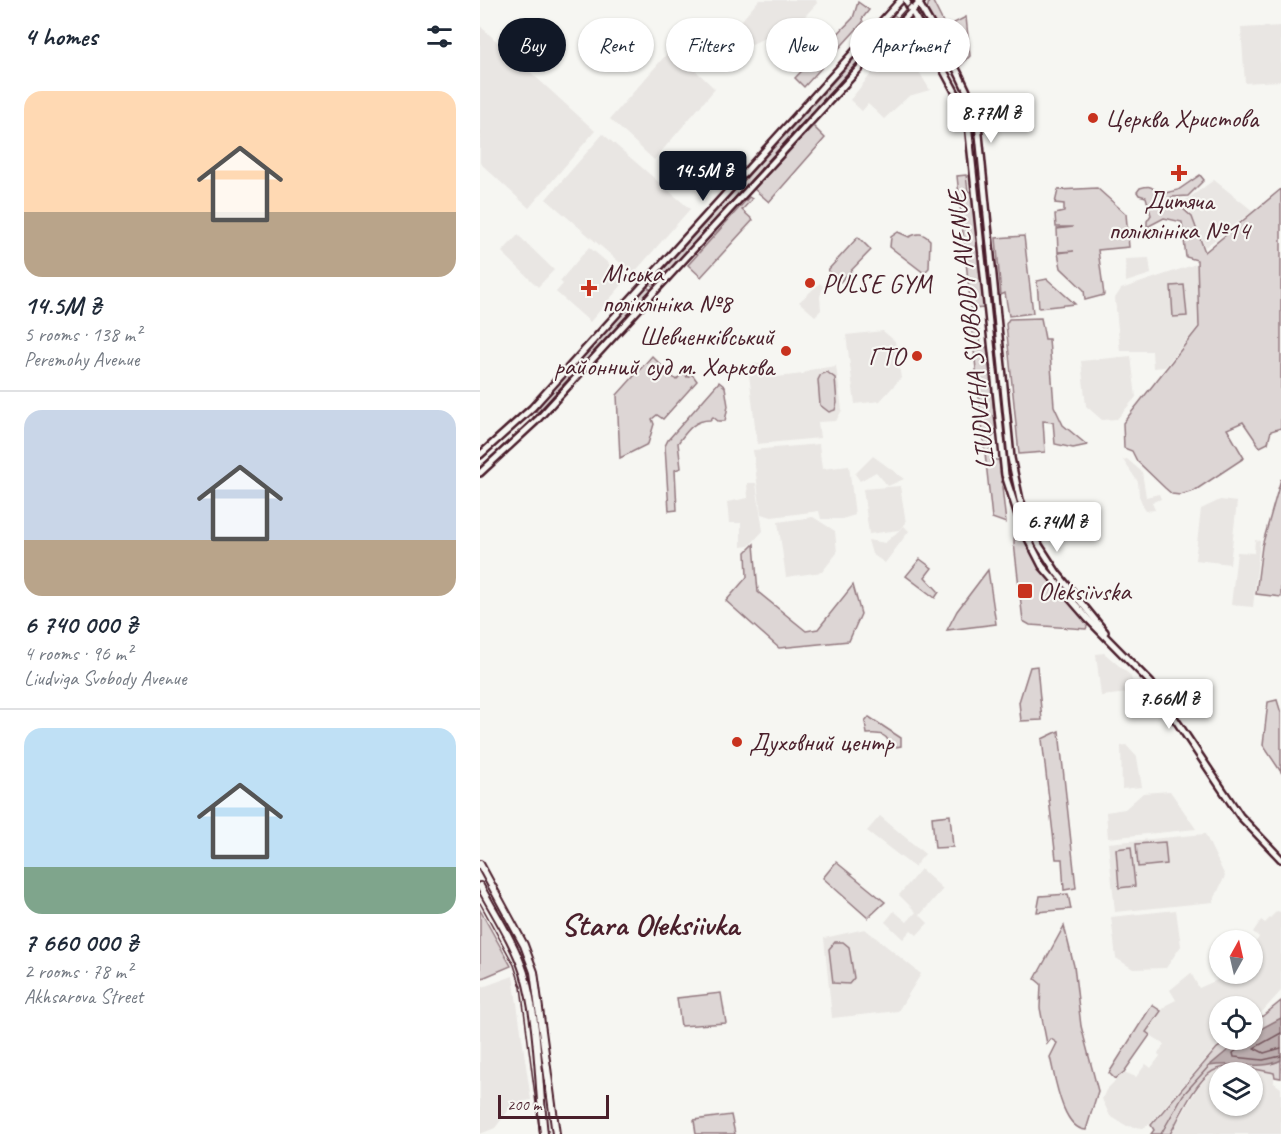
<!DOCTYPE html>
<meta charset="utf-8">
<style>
:root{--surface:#fff;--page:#f2f2f3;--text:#1f2937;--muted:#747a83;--line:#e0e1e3;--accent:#111827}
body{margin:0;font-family:Caveat,sans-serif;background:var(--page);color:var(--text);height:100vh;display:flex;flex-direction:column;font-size:22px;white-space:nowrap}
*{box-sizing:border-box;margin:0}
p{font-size:20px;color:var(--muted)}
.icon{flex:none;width:33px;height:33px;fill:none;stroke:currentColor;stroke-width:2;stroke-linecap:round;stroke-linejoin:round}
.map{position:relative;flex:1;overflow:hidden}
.drawer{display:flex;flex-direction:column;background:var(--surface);width:480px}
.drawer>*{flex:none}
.guide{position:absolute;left:18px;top:18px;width:570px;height:54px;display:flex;gap:12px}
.needle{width:39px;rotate:8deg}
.buttons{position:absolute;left:729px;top:930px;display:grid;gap:12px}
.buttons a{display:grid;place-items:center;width:54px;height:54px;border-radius:50%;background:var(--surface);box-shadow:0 2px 4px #0004;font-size:30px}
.scale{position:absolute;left:18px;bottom:15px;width:111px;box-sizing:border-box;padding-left:6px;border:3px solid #4a1f2b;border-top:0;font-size:16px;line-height:21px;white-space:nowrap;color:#4a1f2b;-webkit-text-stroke:4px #f6f6f2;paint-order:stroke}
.price{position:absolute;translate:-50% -51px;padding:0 14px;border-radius:6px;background:#fff;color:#222;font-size:20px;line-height:39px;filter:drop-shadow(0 2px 3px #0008)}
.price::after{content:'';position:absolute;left:50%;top:36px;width:18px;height:14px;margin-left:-9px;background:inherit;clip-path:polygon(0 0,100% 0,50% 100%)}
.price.selected{background:var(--accent);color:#fff}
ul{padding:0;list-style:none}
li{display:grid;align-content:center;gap:12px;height:318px;padding:0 24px}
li+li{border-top:2px solid var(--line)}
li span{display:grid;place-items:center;height:186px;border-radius:18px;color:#555}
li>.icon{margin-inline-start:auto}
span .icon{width:108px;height:108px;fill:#fffc;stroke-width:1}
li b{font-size:26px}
h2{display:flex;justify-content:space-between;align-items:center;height:72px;padding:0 24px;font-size:26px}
.tag{padding:0 21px;border-radius:27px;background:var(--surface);box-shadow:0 2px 4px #0004;font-size:21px;line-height:54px}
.tag.selected{background:var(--accent);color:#fff}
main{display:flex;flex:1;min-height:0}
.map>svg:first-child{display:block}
</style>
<main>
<section class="drawer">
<h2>4 homes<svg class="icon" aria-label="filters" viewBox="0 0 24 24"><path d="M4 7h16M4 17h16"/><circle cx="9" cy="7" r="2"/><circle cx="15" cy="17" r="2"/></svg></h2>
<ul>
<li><span style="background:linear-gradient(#ffd9b3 65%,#b9a48a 0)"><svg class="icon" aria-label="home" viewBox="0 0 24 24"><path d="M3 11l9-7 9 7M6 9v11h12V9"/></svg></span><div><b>14.5M ₴</b><p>5 rooms · 138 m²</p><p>Peremohy Avenue</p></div></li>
<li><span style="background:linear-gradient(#c9d6e8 70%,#b9a48a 0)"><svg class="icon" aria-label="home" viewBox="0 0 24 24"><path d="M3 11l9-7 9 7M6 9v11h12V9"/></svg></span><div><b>6 740 000 ₴</b><p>4 rooms · 96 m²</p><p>Liudviga Svobody Avenue</p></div></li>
<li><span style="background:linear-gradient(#bfe0f5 75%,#7fa58c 0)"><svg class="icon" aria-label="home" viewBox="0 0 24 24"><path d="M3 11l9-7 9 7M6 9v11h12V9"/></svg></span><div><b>7 660 000 ₴</b><p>2 rooms · 78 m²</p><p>Akhsarova Street</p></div></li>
</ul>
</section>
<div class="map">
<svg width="801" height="1134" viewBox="0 0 801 1134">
<rect width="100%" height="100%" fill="#f6f6f2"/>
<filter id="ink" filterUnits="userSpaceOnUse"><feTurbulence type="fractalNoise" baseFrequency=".0167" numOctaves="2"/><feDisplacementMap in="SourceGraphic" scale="12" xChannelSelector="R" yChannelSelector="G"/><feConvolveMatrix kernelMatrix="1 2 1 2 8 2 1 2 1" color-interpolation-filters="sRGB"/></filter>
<g filter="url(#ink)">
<g fill="#e9e6e3" fill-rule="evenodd">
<path d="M279 0H336L337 3 300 44 289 36 272 44 256 27Z"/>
<path d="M0 26 115 131 49 208 0 163Z"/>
<path d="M801 26V81L765 83 761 28Z"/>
<path d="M413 47 418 52 425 48 450 90 429 96 404 119 388 104 382 111 370 100Z"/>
<path d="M192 48 235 89 174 160 130 119Z"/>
<path d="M123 134 210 209 153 274 66 199Z"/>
<path d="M734 180 773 211 725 247 706 200Z"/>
<path d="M38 235 74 270 58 287 22 252Z"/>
<path d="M109 247 147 279 110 322 76 292 83 284 80 281Z"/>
<path d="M669 258 671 274 646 282 645 259Z"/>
<path d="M716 264 724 319 685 367 673 368 672 351H640L635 298 641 289Z"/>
<path d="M340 283 343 286 340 297 341 310 335 316 319 302Z"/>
<path d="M403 331 415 341 421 378 400 401 375 404 366 335Z"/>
<path d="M651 356 656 397 637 419 622 420 606 406 601 361Z"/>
<path d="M286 362 288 378 323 374 329 370 356 366 362 410 356 421 338 422 340 438 277 444 268 365Z"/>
<path d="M339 444 342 469 369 466 375 515 362 519H341L339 511 292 517 281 514 273 450Z"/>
<path d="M393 456 404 464 424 479 408 486 396 472 380 481 375 474Z"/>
<path d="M647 459 662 472 666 497 679 494 681 499 672 502 675 510 666 511 664 508 659 496 658 482 643 460Z"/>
<path d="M267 483H276L283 531 269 546 261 547V523H249L247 502 268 498Z"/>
<path d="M420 486 426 523 419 530 389 534 383 489Z"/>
<path d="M740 500 757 502 750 564 715 560 721 509Z"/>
<path d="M333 517 355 531 357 553 342 572 306 577 298 522Z"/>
<path d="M424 526 429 531 405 563 392 554 388 540 405 543Z"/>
<path d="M775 540 780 541 773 607 751 605 757 552 774 553Z"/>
<path d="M624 653 650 675 657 692 621 696 616 654Z"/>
<path d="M646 745 657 757 662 787 642 789 641 746Z"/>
<path d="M690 791 716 829 628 838 626 812 645 809 663 793Z"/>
<path d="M400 816 445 854 434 867 387 831Z"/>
<path d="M725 834 745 876 733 902 635 912 628 843Z"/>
<path d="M441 869 463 889 440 915 448 923 437 935 431 930 423 939 405 922 414 911 427 922 436 912 419 895Z"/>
<path d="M696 910 701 946 686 968 653 969 636 958 631 917Z"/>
<path d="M797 911 801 912V991L781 1013 783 1016 773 1023 772 1006H740V1040H748L736 1047 670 1124 663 1128 647 1126 630 1116 622 1099 626 1090 644 1072 656 1077 666 1064 671 1068 680 1056 678 1054 684 1044 666 1032 686 1005 696 1000 690 990 711 973 719 988 751 974H772L773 947 779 937 773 932 781 920 785 923Z"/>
<path d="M385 929 441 974 418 1011 352 1018 344 938Z"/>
<path d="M33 976 51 1100 34 1103 15 1128 0 1134V988Z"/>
<path d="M762 1066 794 1073V1083L801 1088V1134H690L719 1086 732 1071ZM740 1072H772V1106H740Z"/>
</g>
<g fill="#ddd6d5" stroke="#947a80" stroke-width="1.5">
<path d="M449 0H452L465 26 474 63 447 10Z"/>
<path d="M378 2 389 10 382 19 383 22 324 87 315 78 373 18Z"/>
<path d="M414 15 418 18 400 39 401 41 175 288 170 284Z"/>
<path d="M486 17 490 56 481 65 471 46 468 30 476 27 474 23Z"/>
<path d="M333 126 345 138 289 202 274 189Z"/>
<path d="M486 175 488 191 491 192 505 308 491 309 477 176Z"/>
<path d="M720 175 724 180 708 196 692 197 686 202 690 208H702L712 217 725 252 801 189V428L791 431 788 443 780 447 763 422 747 429 764 458 714 491 700 495 692 494 685 488 657 461 652 451 644 448 643 423 719 327 717 260 706 257 702 222 684 218 667 227V221L671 215 666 197 659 195 657 192 660 188C675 184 670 189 681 194L698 190Z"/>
<path d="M617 188 646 214 649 247 618 250 624 295 605 300 604 290 581 268 578 253 594 251 578 252 577 229 593 227H576L575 214 584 212V204L575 203 578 190Z"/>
<path d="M269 197 272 199 262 210 273 220 221 277 208 265Z"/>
<path d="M418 232 429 237C438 232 443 233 450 240L449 268 444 273 410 247 411 237Z"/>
<path d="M544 236 553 313 529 316 525 293 521 295 516 238Z"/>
<path d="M378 237 391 250 360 282 348 270Z"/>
<path d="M567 279 595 304 559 308 557 281Z"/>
<path d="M704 285 707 316 693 317 691 286Z"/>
<path d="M166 286 171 290 163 302 61 415 56 411 67 395Z"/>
<path d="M561 318 565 339H569L574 406 583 425 607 445 593 448 575 444 573 422 563 421 565 452 539 454 526 324 529 319Z"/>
<path d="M499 331 501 347H507L516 433 509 440 511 460H519L526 523 512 518 492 332Z"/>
<path d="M172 356 196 380 204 372 207 377 212 374 217 381 183 419 177 415 172 419 174 424 168 444 140 458 137 395Z"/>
<path d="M347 372 355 378 357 403 355 410 349 412 340 405 338 380 341 374Z"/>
<path d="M239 382 245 387 248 406 245 421H238L233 417 230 420C214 420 207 431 198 443L201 468 195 470 197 510 189 511 185 446 188 440Z"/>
<path d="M801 479V597L776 594 782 546Z"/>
<path d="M535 521 563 572 608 624 606 629 550 625 543 621 534 543Z"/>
<path d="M274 544 278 592 326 631 338 629 373 585 381 614 369 641 299 648 246 601 267 577 266 552Z"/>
<path d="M440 559 452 568 445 577 459 592 455 598 426 576Z"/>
<path d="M508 570 516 624 467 630 477 611Z"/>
<path d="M557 666 562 720 541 721 539 702 550 667Z"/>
<path d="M797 700 801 713V772L783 745 788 702Z"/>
<path d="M389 717 421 738V746L410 748C409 734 400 733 387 734L385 722Z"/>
<path d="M579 731 596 888 584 890 582 859H576L562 739Z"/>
<path d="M470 815 473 847 455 848 452 817Z"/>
<path d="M685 842 687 864 658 867 656 844Z"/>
<path d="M651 847 655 886 639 888 636 849Z"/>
<path d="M356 862 405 902 388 918 343 878Z"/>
<path d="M588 894 591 909 557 912 560 896Z"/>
<path d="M0 910 31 966 0 979Z"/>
<path d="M584 926 594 966 601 1026 618 1091 606 1130C582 1129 575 1077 570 1057L577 1043 571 1039 567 1044 560 1008 561 984 555 979Z"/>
<path d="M355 942H363L369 947 374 978 369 984 353 983 349 949Z"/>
<path d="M241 993 246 1023 201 1026 197 998Z"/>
<path d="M801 1001V1078L795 1077 794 1073C775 1069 751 1062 733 1071 716 1080 699 1118 690 1134H671L674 1130 671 1125 737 1048 750 1040H772L773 1024Z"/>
<path d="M672 1005 681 1011 666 1032 670 1035 644 1072 635 1079 629 1073Z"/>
<path d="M251 1115 255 1134H216L214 1120Z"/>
</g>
<path fill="#bbadae" stroke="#8e747a" stroke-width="1.5" d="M801 1018V1060C785 1070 751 1062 729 1066L760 1040H772L773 1033Z"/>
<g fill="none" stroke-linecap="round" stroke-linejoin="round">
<g stroke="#77585f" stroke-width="1.5">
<path d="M801 1033 774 1048 784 1053 801 1048"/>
<path d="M763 1040 762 1046 753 1053 754 1057 783 1060 801 1056"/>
</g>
<path stroke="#8e747a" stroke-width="1.5" d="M681 1134 703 1095 730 1065"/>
<defs>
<g id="secondary">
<path d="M426 0 487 114 525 475 542 527 562 566 608 619 671 683 760 816 801 859"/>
<path d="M437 0C457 37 489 83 498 124L531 458 540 500 559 545 577 573 625 632"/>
<path d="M397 52 423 26 434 22 438 25"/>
<path d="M0 455 52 408 421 0"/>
<path d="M0 473 55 422 442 0"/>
</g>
<g id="primary">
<path d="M0 864 44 945 54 972 76 1134"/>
<path d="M0 886C15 914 34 942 44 973 59 1024 58 1081 64 1134"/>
</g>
</defs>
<use href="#secondary" stroke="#4a1f2b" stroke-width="10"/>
<use href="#primary" stroke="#4a1f2b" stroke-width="10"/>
<use href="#secondary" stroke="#f6f6f2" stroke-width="5"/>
<use href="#primary" stroke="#f6f6f2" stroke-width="6"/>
<g stroke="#4a1f2b" stroke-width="1.5">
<path d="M0 467 56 417 434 0"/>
<path d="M0 903 34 965 41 987 60 1134"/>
</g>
</g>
</g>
<g fill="#c8321e" stroke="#f6f6f2" stroke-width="2">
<circle cx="613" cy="118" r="6"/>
<path d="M696 164h6v6h6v6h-6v6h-6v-6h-6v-6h6z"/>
<circle cx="330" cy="283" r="6"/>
<path d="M106 279h6v6h6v6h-6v6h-6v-6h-6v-6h6z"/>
<circle cx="306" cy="351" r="6"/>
<circle cx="437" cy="356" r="6"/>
<rect x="537" y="583" width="16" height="16" rx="3"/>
<circle cx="257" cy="742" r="6"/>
</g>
<g text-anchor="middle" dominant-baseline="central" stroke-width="4.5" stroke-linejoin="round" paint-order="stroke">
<g font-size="26" fill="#4a1f2b" stroke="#f6f6f2" text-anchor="start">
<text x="625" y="118">Церква Христова</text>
<text x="699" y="200" text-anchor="middle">Дитяча<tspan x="699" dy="30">поліклініка №14</tspan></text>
<text x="122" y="273">Міська<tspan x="122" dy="30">поліклініка №8</tspan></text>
<text x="342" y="283">PULSE GYM</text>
<text x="294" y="336" text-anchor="end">Шевченківський<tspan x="294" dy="30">районний суд м. Харкова</tspan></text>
<text x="425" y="356" text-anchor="end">ГТО</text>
<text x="558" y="591">Oleksiivska</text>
<text x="269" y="742">Духовний центр</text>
</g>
<g font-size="26" fill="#4a1f2b" stroke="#f6f6f2">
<text transform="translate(491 330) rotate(-96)">LIUDVIHA SVOBODY AVENUE</text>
</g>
<g font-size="32" font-weight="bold" fill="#4a1f2b" stroke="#f6f6f2">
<text x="170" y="924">Stara Oleksiivka</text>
</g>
</g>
</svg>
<div class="buttons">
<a><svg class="needle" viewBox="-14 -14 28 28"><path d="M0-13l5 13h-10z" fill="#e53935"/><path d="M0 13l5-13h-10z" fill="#747a83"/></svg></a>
<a><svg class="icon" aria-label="locate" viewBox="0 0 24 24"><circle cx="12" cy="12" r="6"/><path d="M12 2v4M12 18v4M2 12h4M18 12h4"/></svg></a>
<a><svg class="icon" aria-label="layers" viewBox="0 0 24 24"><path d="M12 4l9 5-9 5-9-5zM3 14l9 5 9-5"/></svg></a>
</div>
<div class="scale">200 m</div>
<b class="price" style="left:511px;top:144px">8.77M ₴</b>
<b class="price selected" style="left:223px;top:202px">14.5M ₴</b>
<b class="price" style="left:577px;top:553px">6.74M ₴</b>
<b class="price" style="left:689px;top:730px">7.66M ₴</b>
<div class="guide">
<a class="tag selected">Buy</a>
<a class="tag">Rent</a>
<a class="tag">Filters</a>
<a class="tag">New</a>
<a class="tag">Apartment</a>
</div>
</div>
</main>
